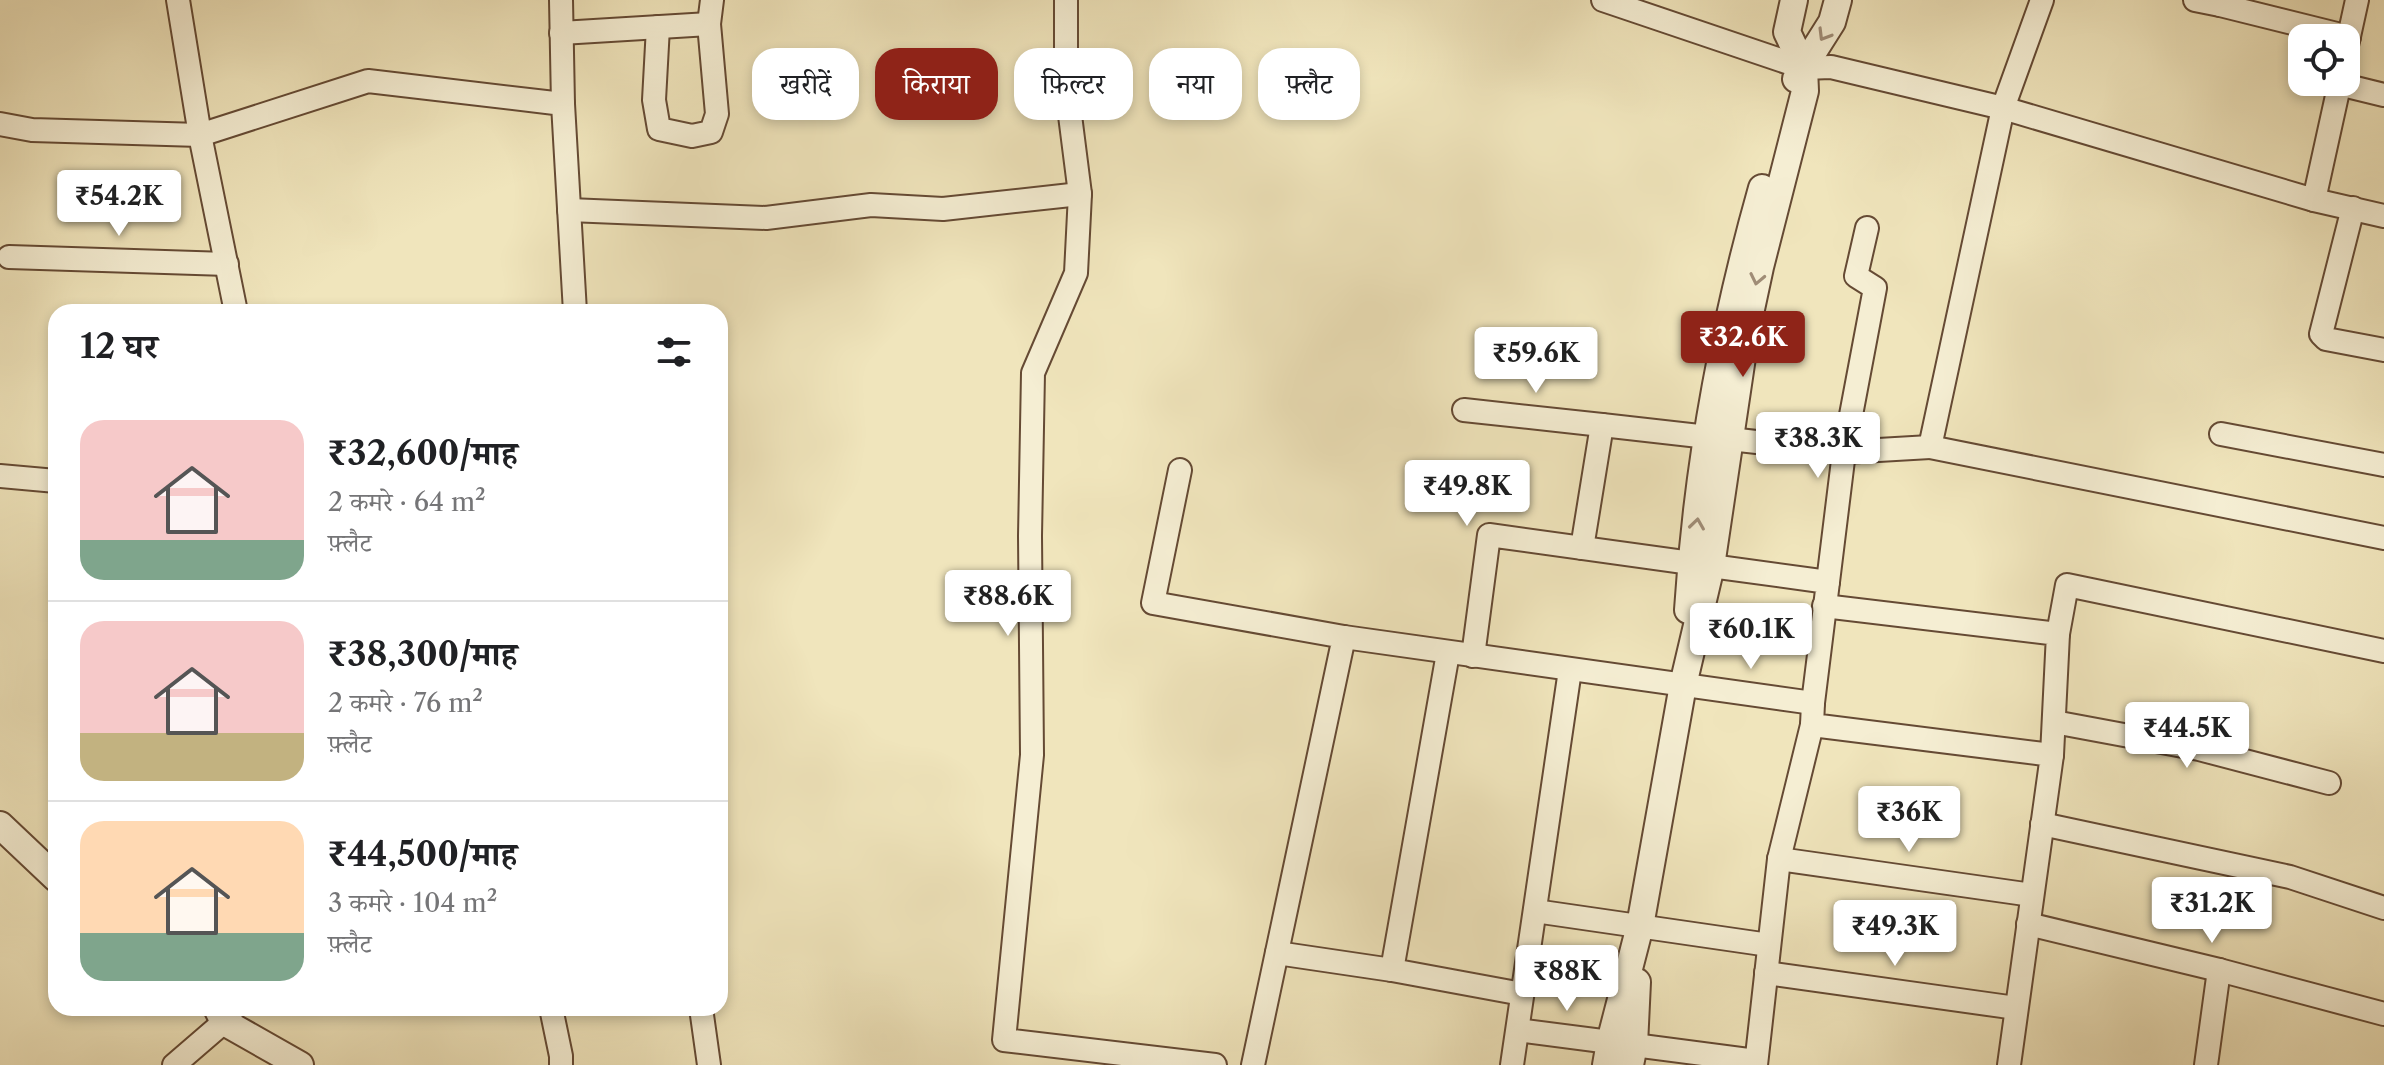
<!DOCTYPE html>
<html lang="hi">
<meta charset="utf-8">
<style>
:root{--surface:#fff;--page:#f6f6f6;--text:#202124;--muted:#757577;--line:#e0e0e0;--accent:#8f2418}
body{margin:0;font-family:"Libre Caslon Text","Noto Serif Devanagari",serif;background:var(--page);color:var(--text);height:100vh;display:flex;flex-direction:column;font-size:30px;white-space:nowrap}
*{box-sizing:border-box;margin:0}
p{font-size:26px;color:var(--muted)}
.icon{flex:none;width:44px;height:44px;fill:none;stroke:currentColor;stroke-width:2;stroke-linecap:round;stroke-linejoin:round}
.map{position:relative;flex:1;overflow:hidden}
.sheet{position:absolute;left:48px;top:304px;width:680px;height:712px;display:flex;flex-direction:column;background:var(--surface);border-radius:24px;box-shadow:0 4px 12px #0003}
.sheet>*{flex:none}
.top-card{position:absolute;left:752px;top:48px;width:760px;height:72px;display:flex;gap:16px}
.buttons{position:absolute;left:2288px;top:24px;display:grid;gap:16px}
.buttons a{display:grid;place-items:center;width:72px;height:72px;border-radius:16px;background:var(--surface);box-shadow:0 4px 12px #0003;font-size:40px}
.price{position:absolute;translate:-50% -68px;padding:0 18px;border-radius:8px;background:#fff;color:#222;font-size:26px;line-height:52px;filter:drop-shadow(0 2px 4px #0008)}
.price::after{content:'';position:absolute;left:50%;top:48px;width:24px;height:18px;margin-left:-12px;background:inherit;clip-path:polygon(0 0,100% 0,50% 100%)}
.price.selected{background:var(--accent);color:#fff}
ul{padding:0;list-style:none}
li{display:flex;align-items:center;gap:24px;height:200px;padding:0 32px}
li+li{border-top:2px solid var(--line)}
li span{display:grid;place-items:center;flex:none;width:224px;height:160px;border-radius:24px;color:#555}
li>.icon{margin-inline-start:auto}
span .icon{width:96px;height:96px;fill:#fffc;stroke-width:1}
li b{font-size:34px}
h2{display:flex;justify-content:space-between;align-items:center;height:96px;padding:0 32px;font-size:34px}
.tag{padding:0 28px;border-radius:24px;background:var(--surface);box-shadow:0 4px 12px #0003;font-size:28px;line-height:72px}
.tag.selected{background:var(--accent);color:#fff}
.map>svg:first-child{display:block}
</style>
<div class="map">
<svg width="2384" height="1065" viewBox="0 0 2384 1065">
<rect width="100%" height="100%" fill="#f0e5bc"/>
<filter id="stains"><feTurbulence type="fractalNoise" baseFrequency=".0025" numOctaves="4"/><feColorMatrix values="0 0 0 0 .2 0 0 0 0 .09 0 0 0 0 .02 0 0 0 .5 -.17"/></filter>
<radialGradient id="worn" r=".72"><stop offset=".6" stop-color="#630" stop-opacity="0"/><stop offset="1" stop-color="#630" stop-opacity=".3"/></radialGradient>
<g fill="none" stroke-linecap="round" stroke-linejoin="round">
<defs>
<g id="minor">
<path d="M178 0 200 135 368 81 563 104 575 312"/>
<path d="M561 0 563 104"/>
<path d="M1066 0V84L1080 194 1076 273 1033 373 1030 536 1032 755 1004 1040 1215 1065"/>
<path d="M1603 0 1804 68 1831 67 2003 108 2314 200 2340 82"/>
<path d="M2042 0 2003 108 1930 447 2384 538"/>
<path d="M2195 0 2220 5"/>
<path d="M2221 0 2220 5 2349 37"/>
<path d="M658 27 654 100 659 129 692 136 711 132 717 114 709 24 712 0"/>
<path d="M561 33 709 24"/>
<path d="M2346 50 2357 0"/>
<path d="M2339 84 2384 95"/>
<path d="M0 124 32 130 200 135 236 312"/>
<path d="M2314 200 2384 216"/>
<path d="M2353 208 2321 334 2326 339 2384 350"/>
<path d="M569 210 766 218 871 205 943 209 1080 194"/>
<path d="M1867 228 1856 276 1875 288 1844 452 1930 447"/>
<path d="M9 257 227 264"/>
<path d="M1464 410 1602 425"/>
<path d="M2221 434 2384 465"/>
<path d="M1730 439 1844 452 1828 582"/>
<path d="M1180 470 1153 603 1344 637 1253 1065"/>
<path d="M0 476 56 481"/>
<path d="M1582 548 1602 425 1708 437"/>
<path d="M1711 566 1828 582 1813 703 1812 725 2052 755 2009 1065"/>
<path d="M1824 606 2058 634 2052 755"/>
<path d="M2058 634 2067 585 2384 651"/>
<path d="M1344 637 1813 703"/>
<path d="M1448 653 1392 970 1522 994"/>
<path d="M1473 656 1489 535 1691 563"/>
<path d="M2054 722 2199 749 2329 783"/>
<path d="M2042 824 2290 877 2384 908"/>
<path d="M1779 859 2032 895"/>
<path d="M1535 911 1769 945"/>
<path d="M2028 924 2219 970 2384 1014"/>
<path d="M1277 953 1392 970"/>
<path d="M1766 973 2016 1008"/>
<path d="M551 1008 561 1056V1065"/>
<path d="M701 1008 709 1065"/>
<path d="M1518 1030 1610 1042"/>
<path d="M1634 1045 1756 1061"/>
<path d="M174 1065 224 1022 234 1008"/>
<path d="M1512 1065 1570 670"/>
<path d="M1756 1065 1779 859 1812 725"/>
<path d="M2206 1065 2219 970"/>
</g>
<g id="tertiary">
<path d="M1796 79 1832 22 1838 0"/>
<path d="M1688 610C1697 467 1723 326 1762 188"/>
<path d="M0 825 56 878"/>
<path d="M217 1008 224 1022 300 1065"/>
<path d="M1606 1065 1610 1042 1640 926 1683 685 1711 566 1745 337 1760 267 1805 91 1804 68 1787 32 1794 0"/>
<path d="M1630 1065 1634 1045 1637 982"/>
</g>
</defs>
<use href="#minor" stroke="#654a34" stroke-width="26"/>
<use href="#tertiary" stroke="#654a34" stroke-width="30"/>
<use href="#minor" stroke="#f5eed3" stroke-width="22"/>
<use href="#tertiary" stroke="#f5eed3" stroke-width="26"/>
</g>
<defs><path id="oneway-chevron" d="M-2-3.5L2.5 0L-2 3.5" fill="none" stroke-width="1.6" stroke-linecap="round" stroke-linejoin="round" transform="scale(2)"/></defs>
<g stroke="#a08d77">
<use href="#oneway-chevron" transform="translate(1824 35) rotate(121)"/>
<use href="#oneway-chevron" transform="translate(1757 279) rotate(102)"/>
<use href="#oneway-chevron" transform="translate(1697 524) rotate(-82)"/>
</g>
<rect width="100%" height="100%" filter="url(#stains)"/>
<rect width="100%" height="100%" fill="url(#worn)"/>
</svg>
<div class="buttons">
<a><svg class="icon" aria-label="locate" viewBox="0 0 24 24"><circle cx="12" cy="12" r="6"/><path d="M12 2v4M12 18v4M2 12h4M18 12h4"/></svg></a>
</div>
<b class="price" style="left:119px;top:238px">₹54.2K</b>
<b class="price selected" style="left:1743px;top:379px">₹32.6K</b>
<b class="price" style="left:1536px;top:395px">₹59.6K</b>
<b class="price" style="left:1818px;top:480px">₹38.3K</b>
<b class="price" style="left:1467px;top:528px">₹49.8K</b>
<b class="price" style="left:1008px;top:638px">₹88.6K</b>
<b class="price" style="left:1751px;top:671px">₹60.1K</b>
<b class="price" style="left:2187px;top:770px">₹44.5K</b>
<b class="price" style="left:1909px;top:854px">₹36K</b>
<b class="price" style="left:2212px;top:945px">₹31.2K</b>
<b class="price" style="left:1895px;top:968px">₹49.3K</b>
<b class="price" style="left:1567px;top:1013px">₹88K</b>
<div class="top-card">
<a class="tag">खरीदें</a>
<a class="tag selected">किराया</a>
<a class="tag">फ़िल्टर</a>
<a class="tag">नया</a>
<a class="tag">फ़्लैट</a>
</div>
<section class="sheet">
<h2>12 घर<svg class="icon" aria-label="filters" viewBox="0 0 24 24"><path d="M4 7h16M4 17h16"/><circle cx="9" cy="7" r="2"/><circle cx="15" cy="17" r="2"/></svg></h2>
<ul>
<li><span style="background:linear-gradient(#f6c9c9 75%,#7fa58c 0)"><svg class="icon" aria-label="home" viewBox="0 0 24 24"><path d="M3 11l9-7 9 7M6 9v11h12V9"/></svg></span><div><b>₹32,600/माह</b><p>2 कमरे · 64 m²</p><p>फ़्लैट</p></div></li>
<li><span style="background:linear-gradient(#f6c9c9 70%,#c2b280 0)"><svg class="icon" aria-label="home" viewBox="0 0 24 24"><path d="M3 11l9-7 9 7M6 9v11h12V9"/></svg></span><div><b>₹38,300/माह</b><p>2 कमरे · 76 m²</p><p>फ़्लैट</p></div></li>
<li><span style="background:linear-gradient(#ffd9b3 70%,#7fa58c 0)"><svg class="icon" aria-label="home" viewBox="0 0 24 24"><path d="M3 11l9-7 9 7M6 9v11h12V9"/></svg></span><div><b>₹44,500/माह</b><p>3 कमरे · 104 m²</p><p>फ़्लैट</p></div></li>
</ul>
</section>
</div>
